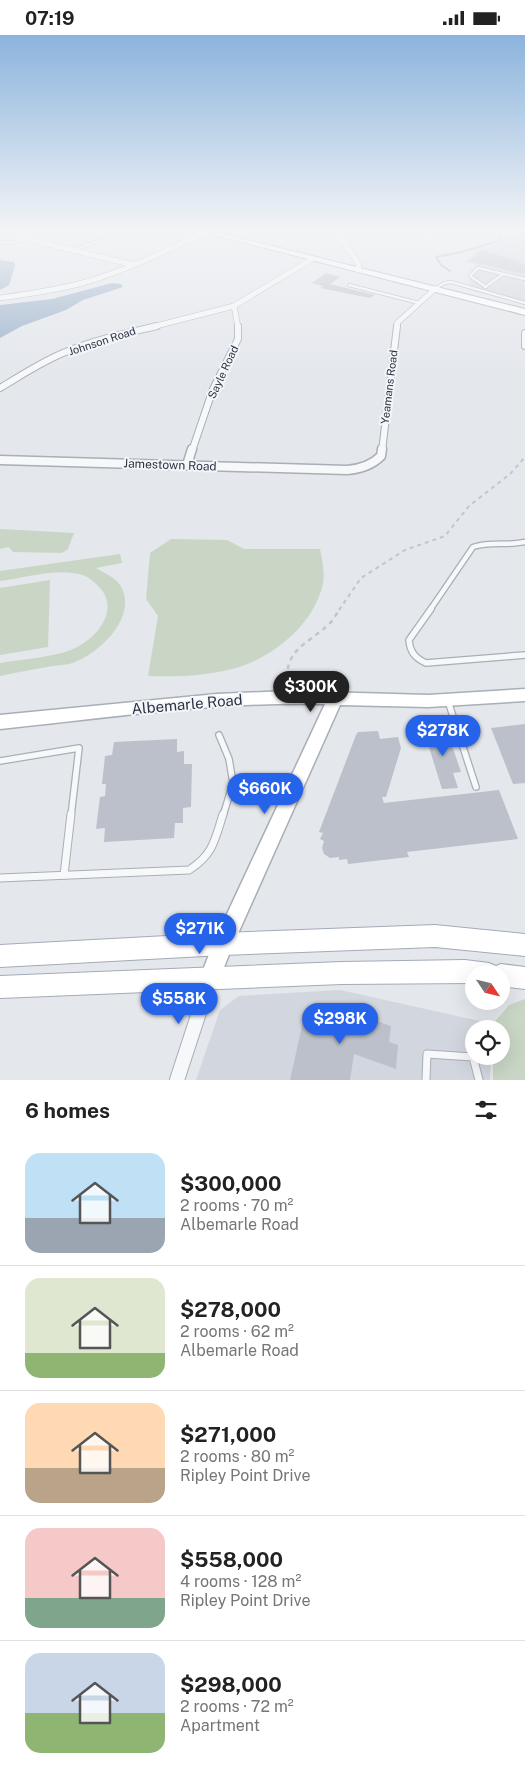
<!DOCTYPE html>
<meta charset="utf-8">
<style>
:root{--surface:#fff;--page:#f2f2f2;--text:#222;--muted:#767676;--line:#e0e0e0;--accent:#2563eb}
body{margin:0;font-family:"Public Sans",sans-serif;background:var(--page);color:var(--text);height:100vh;display:flex;flex-direction:column;font-size:19px;white-space:nowrap}
*{box-sizing:border-box;margin:0}
p{font-size:16px;color:var(--muted)}
.icon{flex:none;width:28px;height:28px;fill:none;stroke:currentColor;stroke-width:2;stroke-linecap:round;stroke-linejoin:round}
.map{position:relative;height:1045px;overflow:hidden}
.drawer{display:flex;flex-direction:column;background:var(--surface);flex:1}
.drawer>*{flex:none}
.needle{width:32px;rotate:125deg}
.controls{position:absolute;left:465px;top:930px;display:grid;gap:10px}
.controls a{display:grid;place-items:center;width:45px;height:45px;border-radius:50%;background:var(--surface);box-shadow:0 5px 20px #0002;font-size:25px}
.price{position:absolute;translate:-50% -42px;padding:0 11px;border-radius:18px;background:var(--accent);color:#fff;font-size:16px;line-height:32px;filter:drop-shadow(0 1px 2px #0008)}
.price::after{content:'';position:absolute;left:50%;top:30px;width:15px;height:11px;margin-left:-8px;background:inherit;clip-path:polygon(0 0,100% 0,50% 100%)}
.price.selected{background:#222;color:#fff}
ul{padding:0;list-style:none}
li{display:flex;align-items:center;gap:15px;height:125px;padding:0 25px}
li+li{border-top:1px solid var(--line)}
li span{display:grid;place-items:center;flex:none;width:140px;height:100px;border-radius:15px;color:#555}
li>.icon{margin-inline-start:auto}
span .icon{width:60px;height:60px;fill:#fffc;stroke-width:1}
li b{font-size:21px}
h2{display:flex;justify-content:space-between;align-items:center;height:60px;padding:0 25px;font-size:21px}
.status{display:flex;justify-content:space-between;align-items:center;height:35px;padding:0 25px;background:var(--surface);direction:ltr}
.status svg{height:14px;fill:currentColor}
.map>svg:first-child{display:block}
</style>
<div class="status"><b>07:19</b><svg viewBox="0 0 49 12"><path d="M0 12V9h3v3zM5 12V6h3v6zM10 12V3h3v9zM15 12V0h3v12zM26 1h20v11H26zM47 4h2v5h-2z"/></svg></div>
<div class="map">
<svg width="525" height="1045" viewBox="0 0 525 1045">
<rect width="100%" height="100%" fill="#e4e7ec"/>
<g fill="#d2d6de">
<path d="M510 195H525V269L470 255 469 238 476 230 465 227 482 212 486 214Z"/>
<path d="M340 955 493 989V994H474V1021H491L490 1045H196L220 975 239 961Z"/>
</g>
<g fill="#c9d6c5">
<path d="M0 494 74 498 68 514 62 518 13 517 9 512 0 514Z"/>
<path d="M171 504 227 505 244 514H320C322 524 325 538 323 548 315 589 272 624 232 634 204 641 177 642 148 641L158 581 146 564 150 518Z"/>
<path d="M120 519 122 528 96 533C104 538 115 542 120 550 139 580 101 617 75 627 69 630 60 630 53 631 35 634 18 637 0 641V628C23 624 49 623 71 615 94 606 120 578 101 554 96 548 90 543 83 540 58 532 25 543 0 546V536Z"/>
<path d="M50 545 48 612 0 620V553Z"/>
<path d="M525 964V1045H493V1021H501V994H493V989L509 970Z"/>
</g>
<g fill="#9fb4cc">
<path d="M0 225 14 227 15 231 9 250 0 255Z"/>
<path d="M112 248 121 249 123 252 83 265 66 275 22 291 0 303V270L52 264Z"/>
</g>
<g fill="none" stroke-linecap="round" stroke-linejoin="round">
<path stroke="#9fb4cc" stroke-width="2" d="M450 236 441 230 436 222 462 217 498 206 500 195"/>
</g>
<g fill="#bbc0ca">
<path d="M482 215 521 227 519 228 525 230V239L469 226Z"/>
<path d="M326 238 340 242 330 249 375 260 370 263 320 253 323 251 312 248Z"/>
<path d="M525 689V748L513 749 491 693Z"/>
<path d="M446 693 461 737 453 738 458 753 442 754 424 696Z"/>
<path d="M378 696 380 704 398 702 401 713 386 762H382L384 768 499 755 518 804 407 817 409 822 348 829 347 824 339 825V822L330 823 324 819 322 813 324 806 320 804 323 798 319 797 356 700 358 697Z"/>
<path d="M177 704V717L184 716V729H192L191 772 183 773V788H175L174 803 104 807 105 793 96 794 100 762 105 761 106 749H102L105 721 112 720 114 707Z"/>
<path d="M337 972 391 991 389 1007 398 1010 396 1034 354 1019 350 1045H290L306 973 335 983Z"/>
</g>
<g fill="none" stroke-linecap="round" stroke-linejoin="round">
<defs>
<g id="lane-far3">
<path d="M0 207 11 208 23 204"/>
<path d="M73 215 105 204"/>
<path d="M349 250 419 268"/>
<path d="M485 252 503 239"/>
<path d="M486 252 470 241 478 233 525 244"/>
<path d="M435 254 444 248 451 247 525 268"/>
</g>
<path id="lane-far2" d="M430 575 473 512C490 506 508 511 525 507"/>
<g id="lane-far1">
<path d="M431 574 409 605C410 617 415 623 426 628L525 620"/>
<path d="M448 666 476 752"/>
<path d="M219 700 229 724 233 748"/>
<path d="M0 726 79 713 71 781"/>
<path d="M223 781 233 748 292 750"/>
</g>
<g id="lane">
<path d="M64 840 71 779"/>
<path d="M0 843 189 835C213 820 215 805 223 779"/>
<path d="M426 1045 427 1019 473 1022 479 1045"/>
</g>
<g id="street-far3">
<path d="M335 195 359 229 358 235"/>
<path d="M425 195 431 203"/>
<path d="M14 201 134 230"/>
<path d="M0 263C29 259 58 255 86 247 128 235 167 215 206 197"/>
<path d="M234 271 238 292"/>
<path d="M152 292 234 271 312 224"/>
<path d="M397 292V288L435 254"/>
</g>
<g id="street-far2">
<path d="M525 298V311"/>
<path d="M0 353C22 340 44 325 68 316 97 304 127 298 157 291"/>
<path d="M192 416 213 354 238 304V291"/>
<path d="M382 416 397 291"/>
</g>
<g id="street-far1">
<path d="M0 425 347 435C360 434 371 431 381 421L382 414"/>
<path d="M187 430 192 414"/>
</g>
<path id="street" d="M177 1045 210 944"/>
<path id="secondary" d="M525 654V666L428 672 340 670 232 912 217 950 210 953 203 950 200 943 213 909 325 669C217 666 108 683 0 694V680L217 659 288 656 428 660Z"/>
<g id="primary">
<path d="M195 195H208L525 274V280Z"/>
<path d="M435 890 525 899V921L435 912 223 920 0 932V910L223 898Z"/>
<path d="M465 925 489 928 496 931 501 929 525 932V954L501 951V939H474V948L342 949 0 963V941L342 927Z"/>
</g>
</defs>
<use href="#lane-far3" stroke="#a9aeb7" stroke-width="4"/>
<use href="#lane-far2" stroke="#a9aeb7" stroke-width="7"/>
<use href="#lane-far1" stroke="#a9aeb7" stroke-width="8"/>
<use href="#lane" stroke="#a9aeb7" stroke-width="9"/>
<use href="#street-far3" stroke="#a9aeb7" stroke-width="6"/>
<use href="#street-far2" stroke="#a9aeb7" stroke-width="8"/>
<use href="#street-far1" stroke="#a9aeb7" stroke-width="11"/>
<use href="#street" stroke="#a9aeb7" stroke-width="16"/>
<use href="#secondary" stroke="#a9aeb7" stroke-width="3"/>
<use href="#primary" stroke="#a3abb8" stroke-width="2"/>
<path stroke="#c2c5cb" stroke-width="2" stroke-dasharray="4 4" stroke-linecap="butt" d="M339 575 361 543 405 515 445 501 469 471 510 439 525 422"/>
<path stroke="#c2c5cb" stroke-width="2.5" stroke-dasharray="4.5 4.5" stroke-linecap="butt" d="M287 652C284 614 305 611 328 590 333 586 336 579 340 574"/>
<use href="#lane-far3" stroke="#f7f8fa" stroke-width="2.5"/>
<use href="#lane-far2" stroke="#f7f8fa" stroke-width="4.5"/>
<use href="#lane-far1" stroke="#f7f8fa" stroke-width="5.5"/>
<use href="#lane" stroke="#f7f8fa" stroke-width="7"/>
<use href="#street-far3" stroke="#f7f8fa" stroke-width="5"/>
<use href="#street-far2" stroke="#f7f8fa" stroke-width="6"/>
<use href="#street-far1" stroke="#f7f8fa" stroke-width="8"/>
<use href="#street" stroke="#f7f8fa" stroke-width="14"/>
<use href="#secondary" fill="#fff" fill-rule="evenodd"/>
<use href="#primary" fill="#fff" fill-rule="evenodd"/>
</g>
<linearGradient id="sky" x2="0" y2="1"><stop stop-color="#8bb4dd"/><stop offset="0.57" stop-color="#f3f4f6"/><stop offset="1" stop-color="#f3f4f6" stop-opacity="0"/></linearGradient>
<rect width="525" height="342" fill="url(#sky)"/>
<g text-anchor="middle" dominant-baseline="central" stroke-width="4" stroke-linejoin="round" paint-order="stroke">
<g font-size="11" fill="#2b3445" stroke="#f4f6f9">
<text transform="translate(102 306) rotate(-18)">Johnson Road</text>
<text transform="translate(223 337) rotate(-65)">Sayle Road</text>
<text transform="translate(389 352) rotate(-83)">Yeamans Road</text>
</g>
<g font-size="12" fill="#2b3445" stroke="#f4f6f9">
<text transform="translate(170 430) rotate(2)">Jamestown Road</text>
</g>
<g font-size="15" fill="#2b3445" stroke="#f4f6f9">
<text transform="translate(187 669) rotate(-5)">Albemarle Road</text>
</g>
</g>
</svg>
<div class="controls">
<a><svg class="needle" viewBox="-14 -14 28 28"><path d="M0-13l5 13h-10z" fill="#e53935"/><path d="M0 13l5-13h-10z" fill="#767676"/></svg></a>
<a><svg class="icon" aria-label="locate" viewBox="0 0 24 24"><circle cx="12" cy="12" r="6"/><path d="M12 2v4M12 18v4M2 12h4M18 12h4"/></svg></a>
</div>
<b class="price selected" style="left:311px;top:678px">$300K</b>
<b class="price" style="left:443px;top:722px">$278K</b>
<b class="price" style="left:265px;top:780px">$660K</b>
<b class="price" style="left:200px;top:920px">$271K</b>
<b class="price" style="left:179px;top:990px">$558K</b>
<b class="price" style="left:340px;top:1010px">$298K</b>
</div>
<section class="drawer">
<h2>6 homes<svg class="icon" aria-label="filters" viewBox="0 0 24 24"><path d="M4 7h16M4 17h16"/><circle cx="9" cy="7" r="2"/><circle cx="15" cy="17" r="2"/></svg></h2>
<ul>
<li><span style="background:linear-gradient(#bfe0f5 65%,#9aa5b1 0)"><svg class="icon" aria-label="home" viewBox="0 0 24 24"><path d="M3 11l9-7 9 7M6 9v11h12V9"/></svg></span><div><b>$300,000</b><p>2 rooms · 70 m²</p><p>Albemarle Road</p></div></li>
<li><span style="background:linear-gradient(#dfe7d0 75%,#8fb573 0)"><svg class="icon" aria-label="home" viewBox="0 0 24 24"><path d="M3 11l9-7 9 7M6 9v11h12V9"/></svg></span><div><b>$278,000</b><p>2 rooms · 62 m²</p><p>Albemarle Road</p></div></li>
<li><span style="background:linear-gradient(#ffd9b3 65%,#b9a48a 0)"><svg class="icon" aria-label="home" viewBox="0 0 24 24"><path d="M3 11l9-7 9 7M6 9v11h12V9"/></svg></span><div><b>$271,000</b><p>2 rooms · 80 m²</p><p>Ripley Point Drive</p></div></li>
<li><span style="background:linear-gradient(#f6c9c9 70%,#7fa58c 0)"><svg class="icon" aria-label="home" viewBox="0 0 24 24"><path d="M3 11l9-7 9 7M6 9v11h12V9"/></svg></span><div><b>$558,000</b><p>4 rooms · 128 m²</p><p>Ripley Point Drive</p></div></li>
<li><span style="background:linear-gradient(#c9d6e8 60%,#8fb573 0)"><svg class="icon" aria-label="home" viewBox="0 0 24 24"><path d="M3 11l9-7 9 7M6 9v11h12V9"/></svg></span><div><b>$298,000</b><p>2 rooms · 72 m²</p><p>Apartment</p></div></li>
</ul>
</section>
